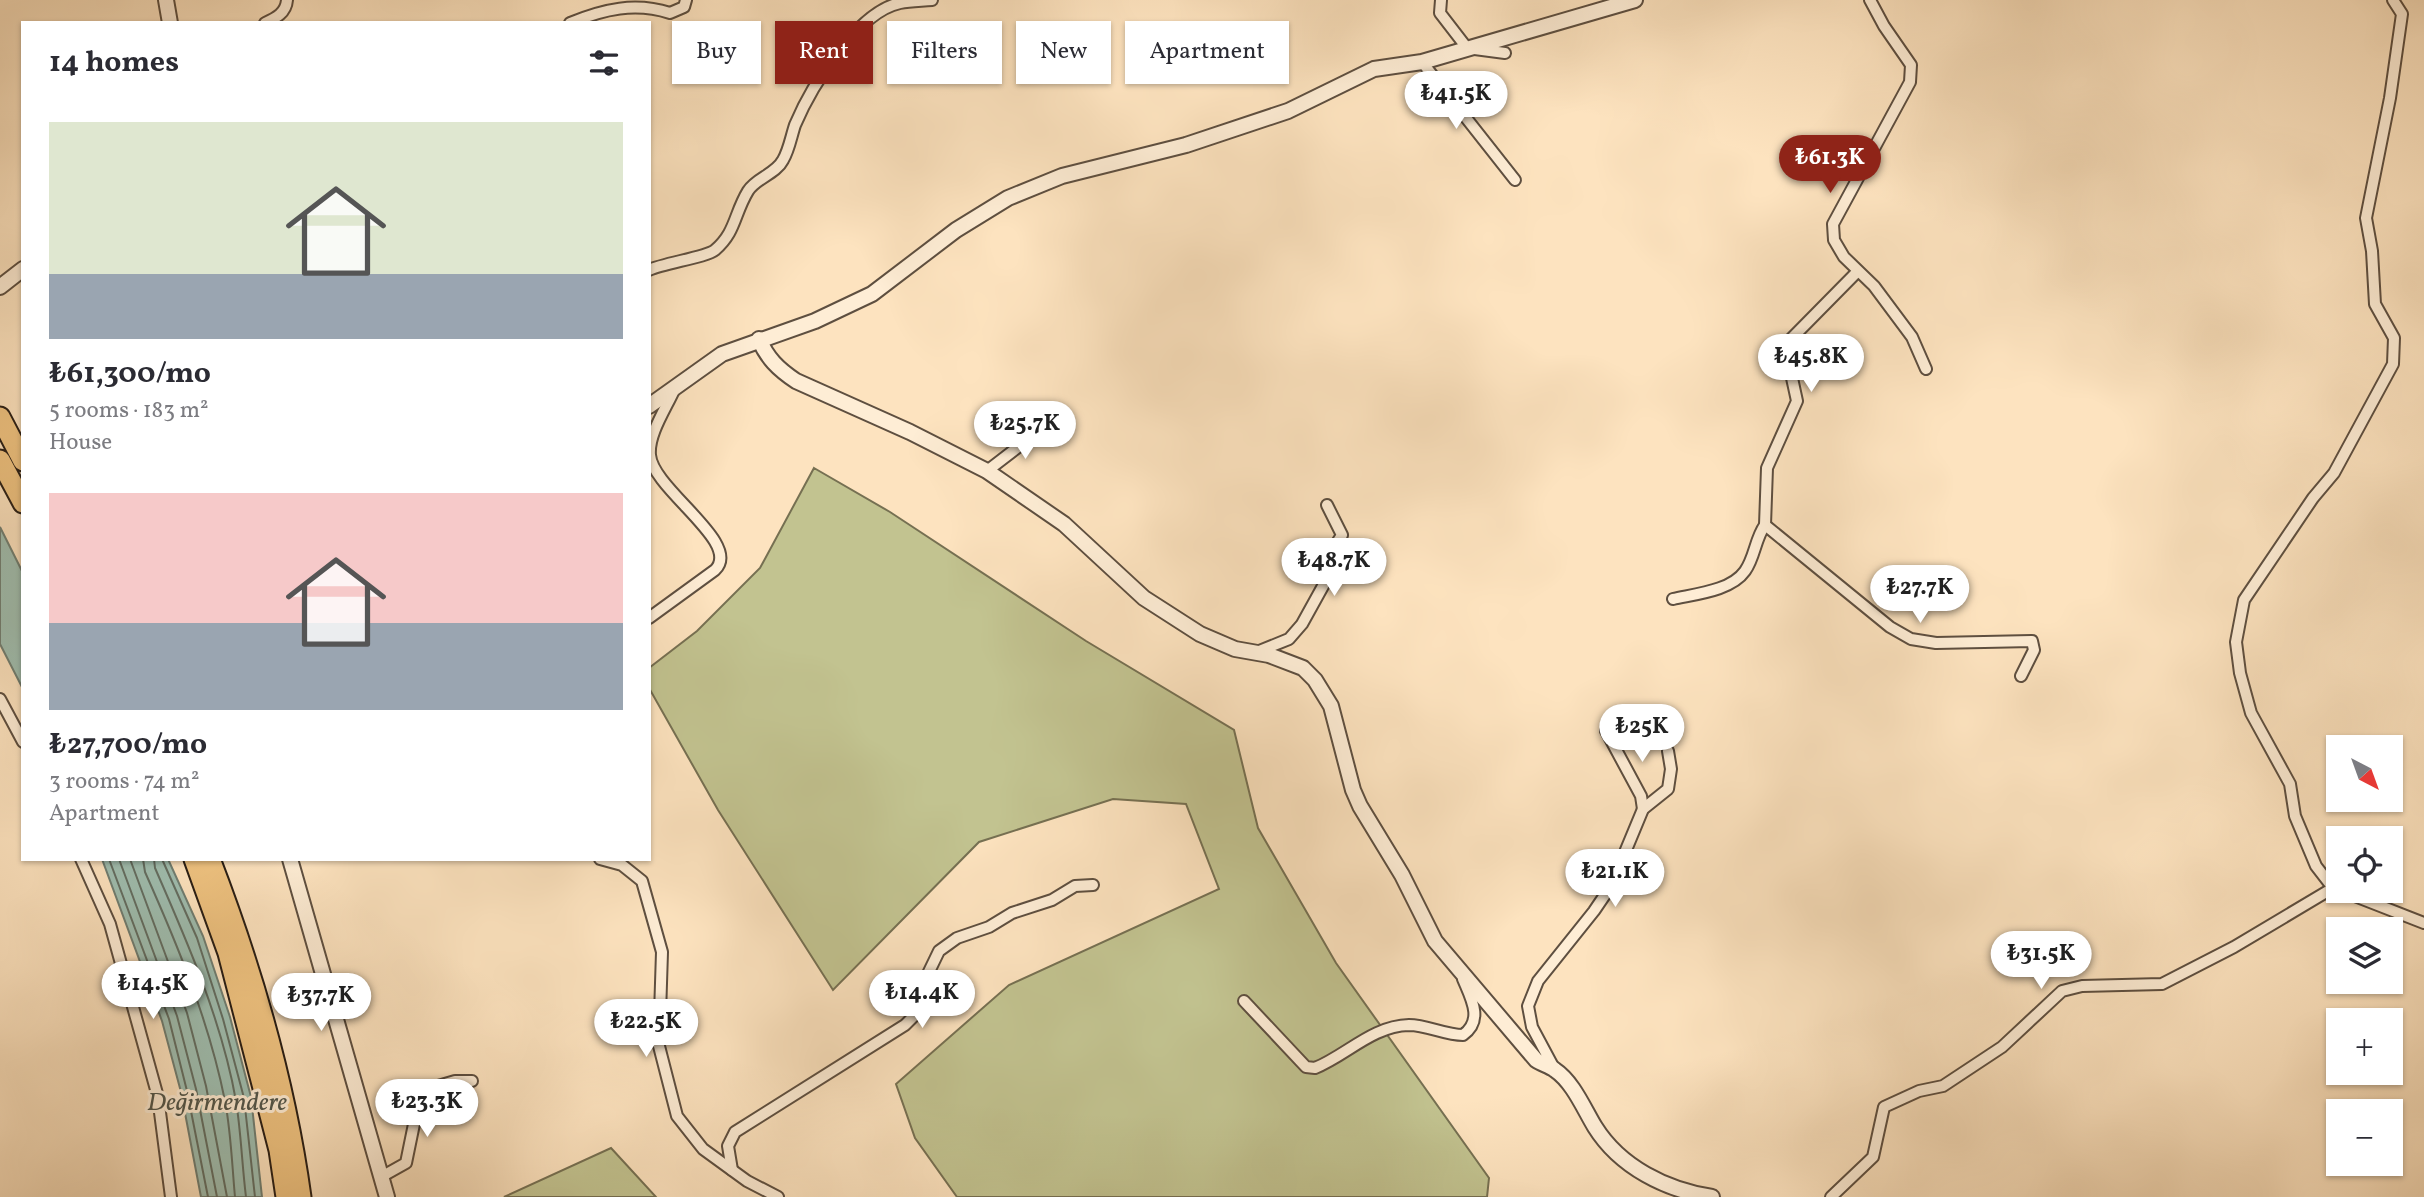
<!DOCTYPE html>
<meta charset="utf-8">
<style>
:root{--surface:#fff;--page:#f2f2f3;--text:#2b2b33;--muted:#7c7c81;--accent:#8f2418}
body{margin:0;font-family:Vollkorn,serif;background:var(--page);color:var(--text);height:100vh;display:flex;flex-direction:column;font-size:26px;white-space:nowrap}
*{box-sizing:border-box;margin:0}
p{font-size:23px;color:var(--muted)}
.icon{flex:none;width:38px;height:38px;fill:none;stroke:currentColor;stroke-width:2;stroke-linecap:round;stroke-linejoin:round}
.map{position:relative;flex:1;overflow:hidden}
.sheet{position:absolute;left:21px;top:21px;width:630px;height:840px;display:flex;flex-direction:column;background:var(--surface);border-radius:0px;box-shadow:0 2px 5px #0004}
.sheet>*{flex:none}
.hud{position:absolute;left:672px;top:21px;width:665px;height:63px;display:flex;gap:14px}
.needle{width:46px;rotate:139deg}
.controls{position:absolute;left:2326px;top:735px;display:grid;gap:14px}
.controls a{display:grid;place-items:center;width:77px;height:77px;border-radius:0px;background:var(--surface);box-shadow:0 2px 5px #0004;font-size:35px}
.price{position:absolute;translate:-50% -60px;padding:0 16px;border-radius:24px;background:#fff;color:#222;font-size:23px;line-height:46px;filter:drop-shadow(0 2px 4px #0008)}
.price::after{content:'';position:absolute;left:50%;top:42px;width:21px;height:16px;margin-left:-10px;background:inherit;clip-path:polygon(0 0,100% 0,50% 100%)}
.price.selected{background:var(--accent);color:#fff}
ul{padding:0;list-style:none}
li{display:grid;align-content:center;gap:14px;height:371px;padding:0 28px}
li span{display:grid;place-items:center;height:217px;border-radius:0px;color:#555}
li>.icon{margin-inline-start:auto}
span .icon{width:126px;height:126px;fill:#fffc;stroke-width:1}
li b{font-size:30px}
h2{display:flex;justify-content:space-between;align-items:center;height:84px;padding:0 28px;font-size:30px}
.chip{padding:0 24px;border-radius:0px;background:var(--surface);box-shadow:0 2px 5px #0004;font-size:24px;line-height:63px}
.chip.selected{background:var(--accent);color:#fff}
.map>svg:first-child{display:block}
</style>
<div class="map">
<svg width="2424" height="1197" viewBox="0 0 2424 1197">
<rect width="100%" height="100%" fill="#fde3bf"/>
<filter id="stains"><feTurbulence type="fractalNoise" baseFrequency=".00286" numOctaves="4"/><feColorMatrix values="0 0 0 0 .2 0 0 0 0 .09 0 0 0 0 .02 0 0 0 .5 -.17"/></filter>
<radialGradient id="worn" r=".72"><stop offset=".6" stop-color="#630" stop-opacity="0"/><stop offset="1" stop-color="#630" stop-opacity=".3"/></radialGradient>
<g fill="#c2c390" stroke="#767052" stroke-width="2">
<path d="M814 468 890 512 1086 641 1234 730 1258 828 1336 963 1489 1178 1487 1197H957L915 1138 896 1084 1009 985 1219 889 1186 804 1113 799 979 842 833 990 718 810 649 688V668L697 631 760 568Z"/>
<path d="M611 1148 656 1197H504Z"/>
</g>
<g fill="#9fbeb0" stroke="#707e72" stroke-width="2">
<path d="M0 527 23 573V689L0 644Z"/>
<path d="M102 859H168L203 936 230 1017 251 1097 262 1197H201L181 1092 162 1021Z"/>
</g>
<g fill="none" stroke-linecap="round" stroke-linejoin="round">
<g stroke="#646e62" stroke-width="2">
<path d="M109 859 169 1019 187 1091 208 1197"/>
<path d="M119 859 177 1016 196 1089 217 1197"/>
<path d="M130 859 187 1013 206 1086 227 1197"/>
<path d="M143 859 145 872C178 946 209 1021 225 1101 231 1132 232 1165 235 1197"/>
<path d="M154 859 155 868C187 941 222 1021 236 1101 241 1132 242 1165 246 1197"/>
<path d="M162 859 197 938 223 1019 244 1098 255 1197"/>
</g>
<defs>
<g id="minor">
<path d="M1441 0 1440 13 1467 48 1505 53"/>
<path d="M1870 0 1884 26 1911 65 1910 82 1833 224 1834 240 1844 257 1874 286 1912 337 1926 369"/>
<path d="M265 23C276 18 286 13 287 0"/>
<path d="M570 23C604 9 635 2 670 13L684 7 686 0"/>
<path d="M1422 62 1515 180"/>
<path d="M649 270C664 263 707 257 715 250 736 232 734 214 748 191 756 178 776 174 783 160 789 150 791 137 795 125 811 87 857 12 900 3 910 1 921 1 932 0"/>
<path d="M987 471 1044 427"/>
<path d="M1765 525 1890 627 1911 639 1936 643 2032 641 2034 650 2021 676"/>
<path d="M1673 599C1695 594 1731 591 1745 571 1755 557 1755 539 1765 525L1767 468 1797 401 1787 355 1790 340 1857 272"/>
<path d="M649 618 715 570C743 543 653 490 650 455 648 434 667 407 675 388"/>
<path d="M1257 652 1289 639 1302 624 1328 577 1333 549 1342 535 1327 505"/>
<path d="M0 699 23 742"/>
<path d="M1606 731 1641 796 1643 809"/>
<path d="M81 859 110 924 158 1097 171 1197"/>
<path d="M600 859 622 865 642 881 662 952 659 1046 677 1116 703 1149 747 1181 778 1197"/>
<path d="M2338 889 2333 888 2316 866 2295 816 2290 784 2251 713 2240 673 2236 642 2244 600 2313 498 2334 473 2393 364 2394 338 2375 304 2372 251 2366 218 2390 98 2402 14 2393 0"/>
<path d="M2342 891 2424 923"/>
<path d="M1244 1001 1306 1067 1315 1068C1347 1055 1372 1026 1409 1025 1427 1025 1445 1035 1463 1035 1484 1020 1471 998 1463 979"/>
<path d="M1555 1070 1532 1027 1528 1006 1538 981 1594 911 1611 886 1643 809 1668 789 1671 769 1668 751"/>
<path d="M732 1170 728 1146 735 1132 905 1025 915 1015 925 980 939 951 957 938 989 927 1012 913 1052 900 1075 886 1093 885"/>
<path d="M381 1177 406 1163 414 1124 438 1086 455 1081H472"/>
<path d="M1831 1197 1873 1157 1884 1107 1919 1091 1943 1086 2002 1047 2062 991 2082 986 2162 984 2234 947 2333 888"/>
</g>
<g id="tertiary">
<path d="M166 0 170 23"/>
<path d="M0 287 23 269"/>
<path d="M759 339C767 358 778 369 796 381L910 432 987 471 1064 524 1144 598 1200 634 1235 649 1269 655 1303 668 1315 680 1331 706 1353 790 1360 806 1402 875 1435 941 1536 1060C1542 1064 1550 1066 1555 1070 1573 1082 1584 1109 1595 1127 1620 1167 1666 1190 1712 1197"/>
<path d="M649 406 722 354 815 321 872 294 956 230 1008 198 1062 176 1186 145 1288 111 1374 69 1422 62 1635 0"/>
<path d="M290 859 387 1197"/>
</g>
<g id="trunk">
<path d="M0 417 23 461"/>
<path d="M0 460 23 503"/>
<path d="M194 859 228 953 279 1150 286 1197"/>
<path d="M210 859C252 968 285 1081 301 1197"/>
</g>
</defs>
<use href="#minor" stroke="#5e4f40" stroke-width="14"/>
<use href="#tertiary" stroke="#5e4f40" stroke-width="18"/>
<use href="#trunk" stroke="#291e15" stroke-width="23"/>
<use href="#minor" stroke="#feedd5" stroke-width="10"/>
<use href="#tertiary" stroke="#feedd5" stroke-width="14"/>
<use href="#trunk" stroke="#eec280" stroke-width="19"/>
</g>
<g text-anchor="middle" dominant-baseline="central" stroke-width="6" stroke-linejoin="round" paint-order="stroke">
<g font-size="26" font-style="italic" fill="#52564b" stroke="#feedd5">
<text x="217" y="1103">Değirmendere</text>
</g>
</g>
<rect width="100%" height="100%" filter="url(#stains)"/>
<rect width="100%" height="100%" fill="url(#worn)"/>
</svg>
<div class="controls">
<a><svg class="needle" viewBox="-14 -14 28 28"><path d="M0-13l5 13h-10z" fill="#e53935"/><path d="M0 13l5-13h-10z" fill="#7c7c81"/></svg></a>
<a><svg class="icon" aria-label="locate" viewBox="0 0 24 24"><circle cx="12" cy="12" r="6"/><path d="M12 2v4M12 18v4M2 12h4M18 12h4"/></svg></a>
<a><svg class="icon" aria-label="layers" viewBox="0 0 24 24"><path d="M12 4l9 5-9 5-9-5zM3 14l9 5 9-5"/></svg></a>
<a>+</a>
<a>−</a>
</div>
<b class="price" style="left:1456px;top:131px">₺41.5K</b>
<b class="price selected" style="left:1830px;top:195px">₺61.3K</b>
<b class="price" style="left:1811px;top:394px">₺45.8K</b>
<b class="price" style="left:1025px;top:461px">₺25.7K</b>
<b class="price" style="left:1334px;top:598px">₺48.7K</b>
<b class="price" style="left:1920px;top:625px">₺27.7K</b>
<b class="price" style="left:1642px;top:764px">₺25K</b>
<b class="price" style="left:1615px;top:909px">₺21.1K</b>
<b class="price" style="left:2041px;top:991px">₺31.5K</b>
<b class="price" style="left:153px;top:1021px">₺14.5K</b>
<b class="price" style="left:922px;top:1030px">₺14.4K</b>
<b class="price" style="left:321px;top:1033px">₺37.7K</b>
<b class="price" style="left:646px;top:1059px">₺22.5K</b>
<b class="price" style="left:427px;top:1139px">₺23.3K</b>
<div class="hud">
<a class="chip">Buy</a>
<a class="chip selected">Rent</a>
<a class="chip">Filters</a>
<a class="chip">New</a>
<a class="chip">Apartment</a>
</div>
<section class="sheet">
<h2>14 homes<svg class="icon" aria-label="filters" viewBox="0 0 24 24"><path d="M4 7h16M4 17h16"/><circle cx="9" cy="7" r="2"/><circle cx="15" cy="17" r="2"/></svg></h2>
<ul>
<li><span style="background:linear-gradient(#dfe7d0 70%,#9aa5b1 0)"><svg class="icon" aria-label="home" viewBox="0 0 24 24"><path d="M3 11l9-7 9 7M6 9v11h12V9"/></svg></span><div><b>₺61,300/mo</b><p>5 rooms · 183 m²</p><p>House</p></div></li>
<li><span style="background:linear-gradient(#f6c9c9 60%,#9aa5b1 0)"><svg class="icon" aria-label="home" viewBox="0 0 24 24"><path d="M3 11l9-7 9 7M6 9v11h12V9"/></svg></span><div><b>₺27,700/mo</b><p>3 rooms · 74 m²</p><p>Apartment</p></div></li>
</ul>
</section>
</div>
